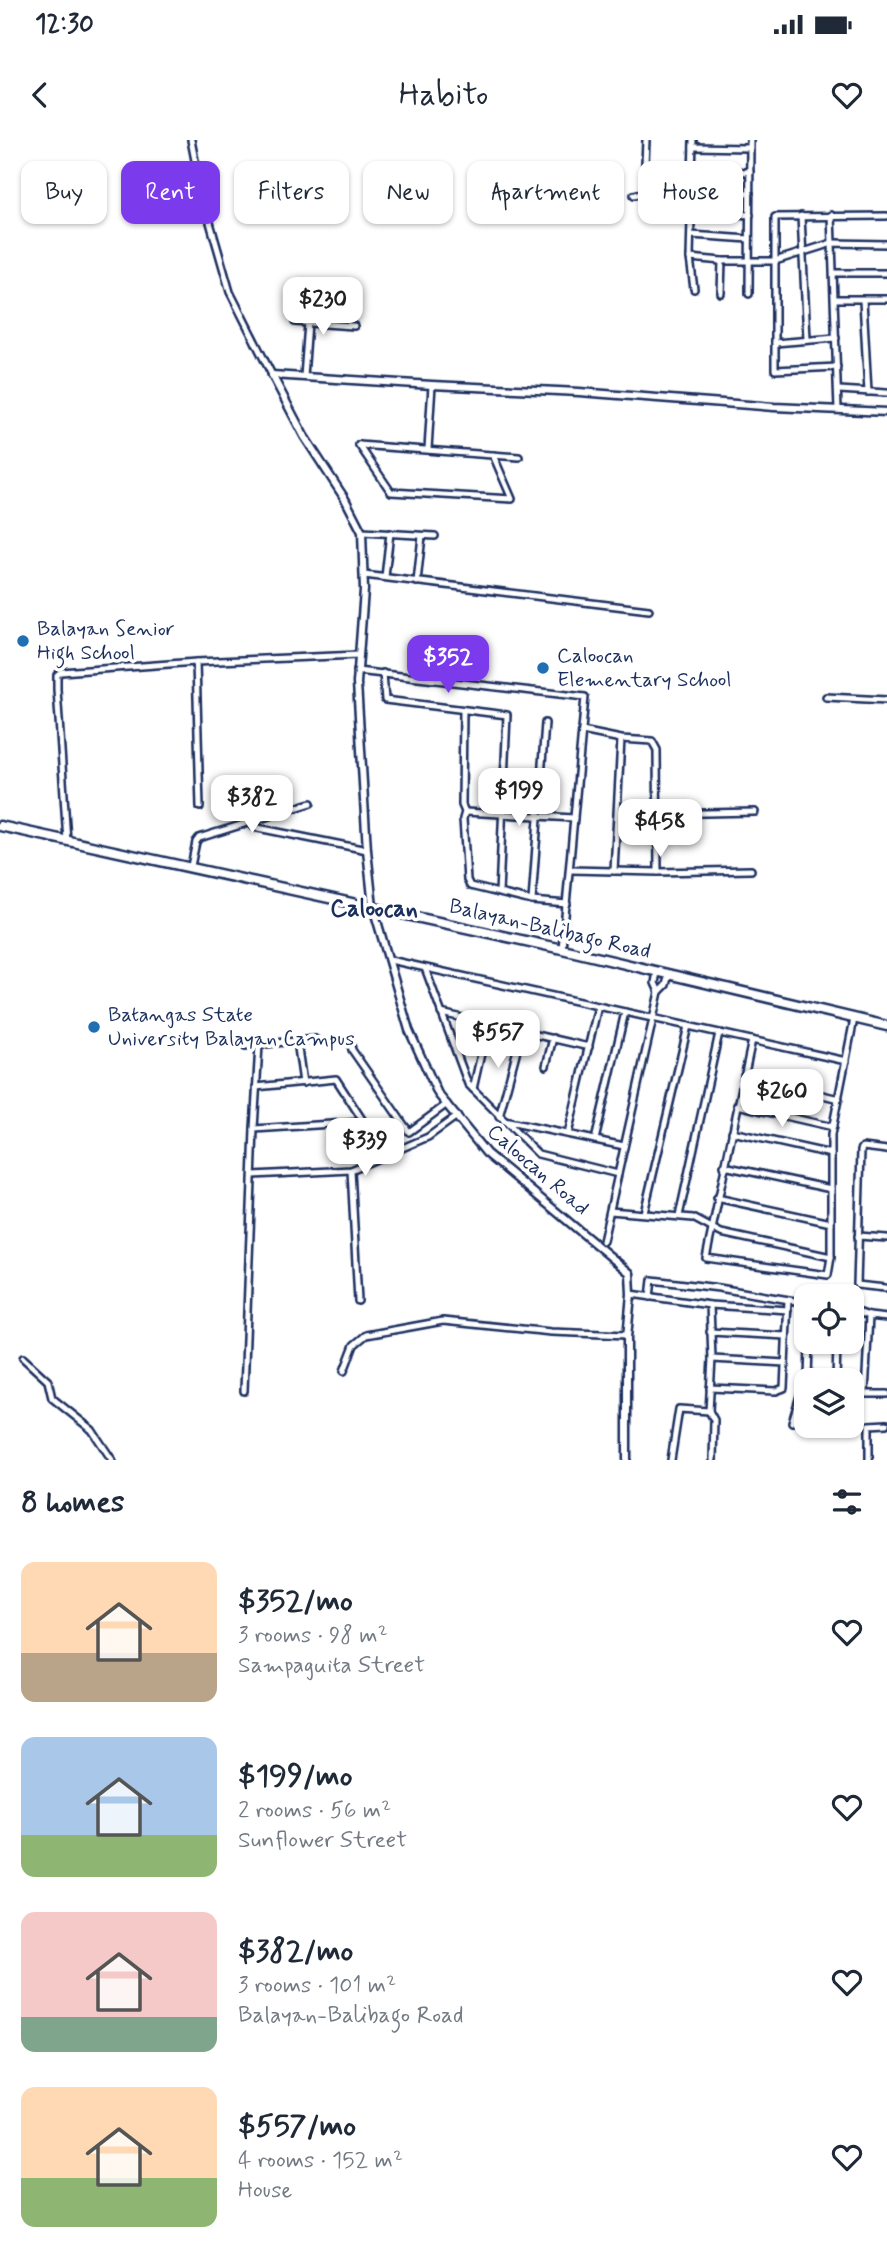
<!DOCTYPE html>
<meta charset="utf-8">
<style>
:root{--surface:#fff;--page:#f2f2f3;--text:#1f2937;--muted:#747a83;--accent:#7c3aed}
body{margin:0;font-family:Mynerve,sans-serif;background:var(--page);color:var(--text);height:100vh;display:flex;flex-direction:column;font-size:26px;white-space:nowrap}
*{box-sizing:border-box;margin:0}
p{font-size:23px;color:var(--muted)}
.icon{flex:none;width:38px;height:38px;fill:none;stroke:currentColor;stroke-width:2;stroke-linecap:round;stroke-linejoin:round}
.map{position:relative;height:1320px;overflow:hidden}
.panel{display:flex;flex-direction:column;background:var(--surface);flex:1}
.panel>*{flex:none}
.top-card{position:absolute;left:21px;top:21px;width:845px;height:63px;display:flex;gap:14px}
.controls{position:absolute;left:794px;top:1144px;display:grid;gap:14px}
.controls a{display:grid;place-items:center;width:70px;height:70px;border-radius:14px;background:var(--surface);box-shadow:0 2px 5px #0004;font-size:35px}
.price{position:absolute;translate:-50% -60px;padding:0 16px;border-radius:14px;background:#fff;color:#222;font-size:23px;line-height:46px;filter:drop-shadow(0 2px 4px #0008)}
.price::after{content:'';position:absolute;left:50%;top:42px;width:21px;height:16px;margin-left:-10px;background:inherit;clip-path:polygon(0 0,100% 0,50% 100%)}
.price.current{background:var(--accent);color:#fff}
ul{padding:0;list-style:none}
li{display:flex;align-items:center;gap:21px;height:175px;padding:0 21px}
li span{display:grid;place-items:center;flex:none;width:196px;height:140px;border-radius:14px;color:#555}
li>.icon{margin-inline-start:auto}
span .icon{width:84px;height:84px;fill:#fffc;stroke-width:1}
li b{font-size:30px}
h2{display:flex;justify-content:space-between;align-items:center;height:84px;padding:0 21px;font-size:30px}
.chip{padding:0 24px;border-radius:14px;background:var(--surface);box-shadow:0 2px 5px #0004;font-size:24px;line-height:63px}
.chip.current{background:var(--accent);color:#fff}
.status{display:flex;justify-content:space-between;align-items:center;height:49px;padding:0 35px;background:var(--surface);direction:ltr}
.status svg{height:19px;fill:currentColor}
header{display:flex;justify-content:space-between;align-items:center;height:91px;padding:0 21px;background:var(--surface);font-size:32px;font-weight:600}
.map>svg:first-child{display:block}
</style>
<div class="status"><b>12:30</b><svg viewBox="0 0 49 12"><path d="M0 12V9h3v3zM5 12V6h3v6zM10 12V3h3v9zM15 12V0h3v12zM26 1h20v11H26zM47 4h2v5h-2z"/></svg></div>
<header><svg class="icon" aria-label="back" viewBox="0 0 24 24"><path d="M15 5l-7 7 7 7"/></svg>Habito<svg class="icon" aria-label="heart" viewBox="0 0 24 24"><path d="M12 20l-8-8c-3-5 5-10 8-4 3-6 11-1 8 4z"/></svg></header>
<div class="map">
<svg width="887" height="1320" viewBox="0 0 887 1320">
<rect width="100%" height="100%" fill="#fff"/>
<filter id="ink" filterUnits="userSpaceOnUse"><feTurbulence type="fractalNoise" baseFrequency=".0143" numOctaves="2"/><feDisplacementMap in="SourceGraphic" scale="14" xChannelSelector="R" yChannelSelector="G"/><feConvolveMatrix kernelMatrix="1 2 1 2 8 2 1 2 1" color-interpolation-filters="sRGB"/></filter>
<g filter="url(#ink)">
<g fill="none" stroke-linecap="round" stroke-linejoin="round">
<defs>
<g id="minor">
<path d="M191 0 201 51 230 152 272 235"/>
<path d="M693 0 690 118 694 149"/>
<path d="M693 7 749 8"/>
<path d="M694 30 750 32"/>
<path d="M690 50 750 53"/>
<path d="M634 55 643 53 644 49 646 0"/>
<path d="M690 71 750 75"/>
<path d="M831 75 838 269"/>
<path d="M801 76 807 199"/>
<path d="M691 95 749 99"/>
<path d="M690 118 722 121H775L832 103 887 104"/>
<path d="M834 133H887"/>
<path d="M721 153 722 121"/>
<path d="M749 154 750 0"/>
<path d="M836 159H887"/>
<path d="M863 160 868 252"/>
<path d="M295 182 354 186"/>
<path d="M775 203 836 198"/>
<path d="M837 227 775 230V77L887 76"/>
<path d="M304 237 308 183"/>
<path d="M839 250 887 253"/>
<path d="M359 305 391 352 512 359 493 315"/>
<path d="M359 305 519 317"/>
<path d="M428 309 432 245"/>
<path d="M362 392 435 396"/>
<path d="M364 435 649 470"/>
<path d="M385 437 390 393"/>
<path d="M417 442 422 396"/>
<path d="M196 522 200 667"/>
<path d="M357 531 585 557 562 809"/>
<path d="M383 533 385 560 507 575 499 753"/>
<path d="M826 557 887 560"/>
<path d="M463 570 462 665 465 672 463 679 467 740 470 746 532 761 567 764"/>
<path d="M582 591 621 599 652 601 657 610 658 732"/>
<path d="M465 672 574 678"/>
<path d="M657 674 755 672"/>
<path d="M252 681 253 686 258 688 367 710"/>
<path d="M67 701 57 549V535L61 532 196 522 359 515"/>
<path d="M191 726 196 702 199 698 311 663"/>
<path d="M570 730 658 732 751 730"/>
<path d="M614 731 621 599"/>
<path d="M532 761 545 583"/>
<path d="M390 820 846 921"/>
<path d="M425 828 468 944 538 1014 618 1034"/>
<path d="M657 832 655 843 659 852"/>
<path d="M441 873 589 907"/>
<path d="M752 900 706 1118 828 1135 831 1117V995L854 879"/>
<path d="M297 901 303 943"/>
<path d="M351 904 352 910 409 992 447 964"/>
<path d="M245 906 315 899"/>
<path d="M546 926 553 898"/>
<path d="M744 936 839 959"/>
<path d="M256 947 336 939 385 1015"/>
<path d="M473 949 488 883"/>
<path d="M737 965 833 987"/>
<path d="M499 977 522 891"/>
<path d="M504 981 624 1006"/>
<path d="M254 989 363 982"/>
<path d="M732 992 831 1014"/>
<path d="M568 994 598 866"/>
<path d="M595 1000 625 872"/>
<path d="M724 1026 831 1049"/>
<path d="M351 1030 358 1161"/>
<path d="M253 1035 351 1030 428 997 457 976"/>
<path d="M717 1058 831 1083"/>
<path d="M610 1071 693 1078 721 1093 831 1117"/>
<path d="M644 1073 688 886"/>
<path d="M679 1076 719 893"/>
<path d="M858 1096 887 1098"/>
<path d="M603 1101 659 852 666 845 669 834"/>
<path d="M885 1148 857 1145 861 1010 863 1007 887 1010"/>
<path d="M631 1154 710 1165 788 1170"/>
<path d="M650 1157 652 1140 719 1148 807 1163"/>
<path d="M710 1165 712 1219 709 1271 714 1280 713 1320"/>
<path d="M852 1170 869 1176 887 1178"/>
<path d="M869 1176 865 1254H887"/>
<path d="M710 1192 786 1196"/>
<path d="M23 1218 48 1241 52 1258 92 1290 112 1320"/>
<path d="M712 1219 785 1223"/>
<path d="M344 1231 354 1205 366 1195 443 1181 551 1192 627 1195"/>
<path d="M808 1241 809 1202"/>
<path d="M836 1241 837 1202"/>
<path d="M710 1248 776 1251 784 1248 788 1160"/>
<path d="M244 1251 254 989 259 905"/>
<path d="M792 1282 803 1246H807"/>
<path d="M671 1320 679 1269 709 1271"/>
<path d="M869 1320V1285L887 1284"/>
</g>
<g id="tertiary">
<path d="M272 235 304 296 345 359 362 392 364 450 357 543 367 710 373 767 409 890 438 954 486 1013 630 1133 631 1154 627 1198V1320"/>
<path d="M272 235 432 245 579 252 774 267 887 272"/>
</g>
<path id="primary" d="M0 686 562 809 887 886"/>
</defs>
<use href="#minor" stroke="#1b2f5e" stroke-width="10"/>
<use href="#tertiary" stroke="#1b2f5e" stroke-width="11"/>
<use href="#primary" stroke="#1b2f5e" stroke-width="13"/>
<use href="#minor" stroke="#fff" stroke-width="5"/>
<use href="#tertiary" stroke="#fff" stroke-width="6"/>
<use href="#primary" stroke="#fff" stroke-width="8"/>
</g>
</g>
<g fill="#1f6fb2" stroke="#fff" stroke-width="2.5">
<circle cx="23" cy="501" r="7"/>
<circle cx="543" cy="528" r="7"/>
<circle cx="94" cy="887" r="7"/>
</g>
<g text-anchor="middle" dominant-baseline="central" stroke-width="7" stroke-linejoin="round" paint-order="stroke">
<g font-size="21" fill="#1b2f5e" stroke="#fff" text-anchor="start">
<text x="37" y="489">Balayan Senior<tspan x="37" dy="24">High School</tspan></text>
<text x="557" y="516">Caloocan<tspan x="557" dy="24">Elementary School</tspan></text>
<text x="108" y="875">Batangas State<tspan x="108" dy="24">University Balayan Campus</tspan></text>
</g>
<g font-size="21" fill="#1b2f5e" stroke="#fff">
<text transform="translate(550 789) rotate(13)">Balayan-Balibago Road</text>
<text transform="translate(538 1030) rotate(41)">Caloocan Road</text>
</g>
<g font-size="24" font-weight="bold" fill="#1b2f5e" stroke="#fff">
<text x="374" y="769">Caloocan</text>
</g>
</g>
</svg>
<div class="controls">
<a><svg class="icon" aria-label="locate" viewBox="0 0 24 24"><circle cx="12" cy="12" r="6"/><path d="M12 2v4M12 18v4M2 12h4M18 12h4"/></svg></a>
<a><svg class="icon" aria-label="layers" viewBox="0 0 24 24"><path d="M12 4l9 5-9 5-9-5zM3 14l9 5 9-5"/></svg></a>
</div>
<b class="price" style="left:323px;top:197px">$230</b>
<b class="price current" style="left:448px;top:555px">$352</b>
<b class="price" style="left:519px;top:688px">$199</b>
<b class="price" style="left:252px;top:695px">$382</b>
<b class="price" style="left:660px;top:719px">$458</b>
<b class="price" style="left:498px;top:930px">$557</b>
<b class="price" style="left:782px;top:989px">$260</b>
<b class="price" style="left:365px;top:1038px">$339</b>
<div class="top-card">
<a class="chip">Buy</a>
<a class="chip current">Rent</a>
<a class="chip">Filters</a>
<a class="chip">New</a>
<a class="chip">Apartment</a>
<a class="chip">House</a>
</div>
</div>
<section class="panel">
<h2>8 homes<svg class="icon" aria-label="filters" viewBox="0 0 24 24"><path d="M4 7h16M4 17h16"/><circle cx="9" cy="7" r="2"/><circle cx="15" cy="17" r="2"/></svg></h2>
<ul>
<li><span style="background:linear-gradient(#ffd9b3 65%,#b9a48a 0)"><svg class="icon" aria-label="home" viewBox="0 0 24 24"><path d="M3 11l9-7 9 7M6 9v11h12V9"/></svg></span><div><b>$352/mo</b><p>3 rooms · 98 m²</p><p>Sampaguita Street</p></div><svg class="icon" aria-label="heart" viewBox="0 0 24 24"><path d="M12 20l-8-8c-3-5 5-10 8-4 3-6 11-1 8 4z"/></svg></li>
<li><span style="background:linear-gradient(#a9c7e8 70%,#8fb573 0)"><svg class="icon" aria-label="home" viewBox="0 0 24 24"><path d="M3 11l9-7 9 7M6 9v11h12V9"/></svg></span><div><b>$199/mo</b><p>2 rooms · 56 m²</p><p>Sunflower Street</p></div><svg class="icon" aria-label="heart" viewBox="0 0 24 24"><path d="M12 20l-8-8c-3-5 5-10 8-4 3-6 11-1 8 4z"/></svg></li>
<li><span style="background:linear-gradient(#f6c9c9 75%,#7fa58c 0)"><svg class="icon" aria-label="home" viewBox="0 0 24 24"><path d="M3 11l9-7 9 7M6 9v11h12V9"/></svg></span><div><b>$382/mo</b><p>3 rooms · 101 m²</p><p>Balayan-Balibago Road</p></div><svg class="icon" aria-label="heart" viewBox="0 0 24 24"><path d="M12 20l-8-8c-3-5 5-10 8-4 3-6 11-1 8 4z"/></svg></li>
<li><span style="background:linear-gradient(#ffd9b3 65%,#8fb573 0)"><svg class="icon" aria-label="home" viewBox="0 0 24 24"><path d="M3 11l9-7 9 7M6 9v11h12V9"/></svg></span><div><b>$557/mo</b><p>4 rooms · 152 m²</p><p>House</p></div><svg class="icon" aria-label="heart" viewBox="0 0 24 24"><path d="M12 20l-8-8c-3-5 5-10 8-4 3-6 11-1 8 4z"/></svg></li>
</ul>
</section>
